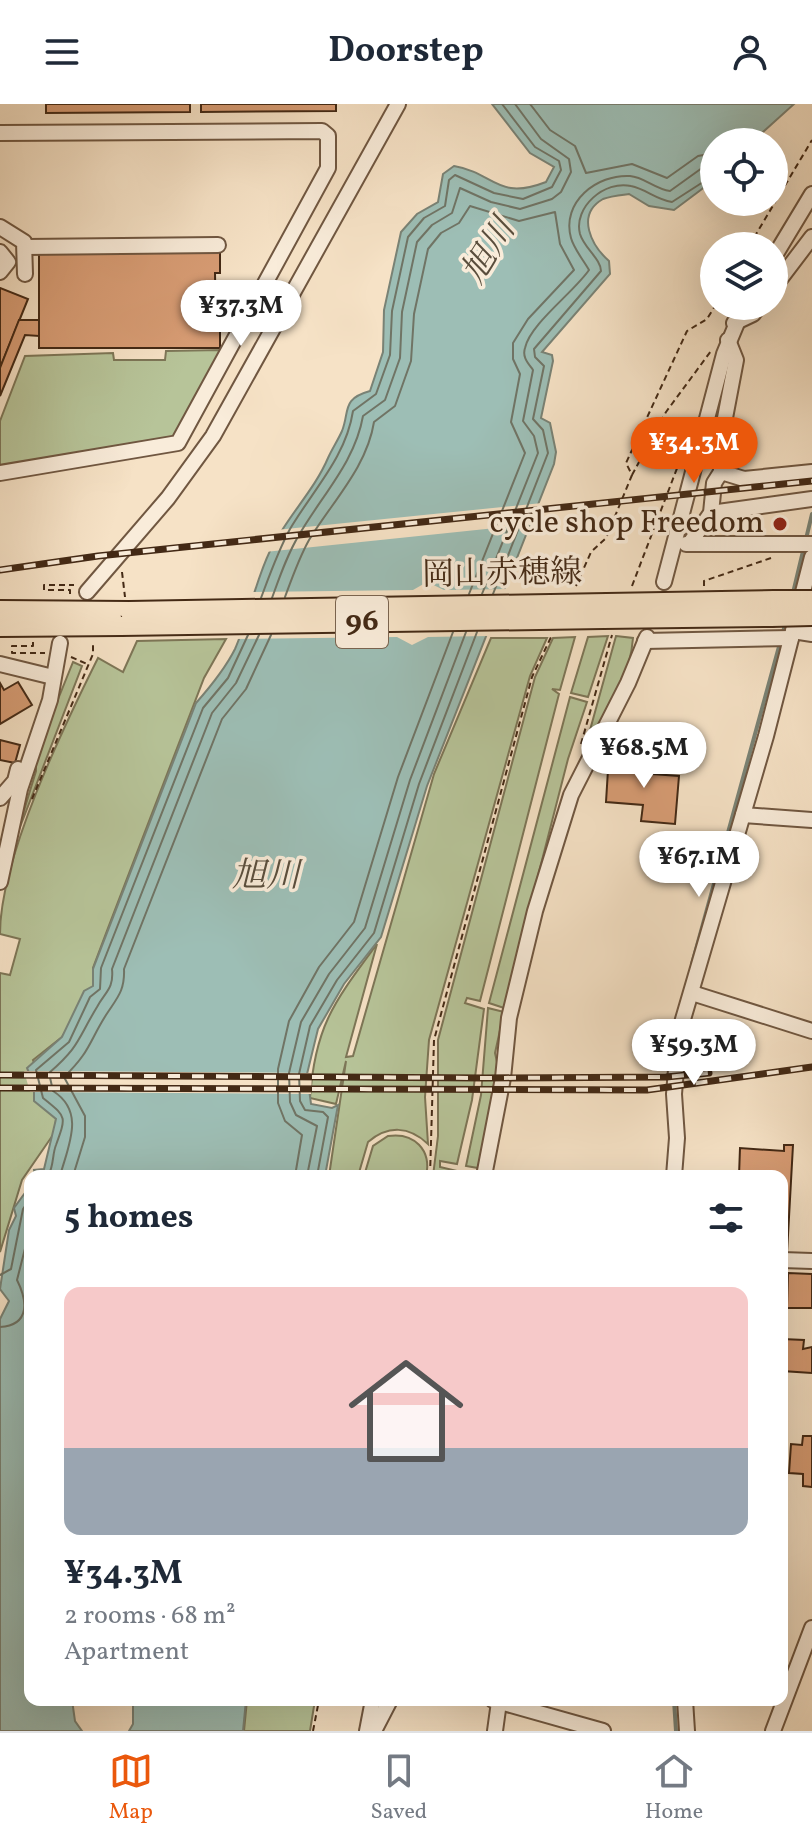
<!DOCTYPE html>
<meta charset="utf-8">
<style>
:root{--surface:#fff;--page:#f2f2f3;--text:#1f2937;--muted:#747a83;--line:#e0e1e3;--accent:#ea580c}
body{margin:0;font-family:Vollkorn,"Noto Serif JP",serif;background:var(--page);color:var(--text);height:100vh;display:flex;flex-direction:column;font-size:30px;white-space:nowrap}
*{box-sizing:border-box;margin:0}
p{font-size:26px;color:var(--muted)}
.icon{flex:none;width:44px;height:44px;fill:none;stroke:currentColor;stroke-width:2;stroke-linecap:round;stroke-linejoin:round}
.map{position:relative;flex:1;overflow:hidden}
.panel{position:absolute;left:24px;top:1066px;width:764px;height:536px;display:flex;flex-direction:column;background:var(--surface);border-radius:16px;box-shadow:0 8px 32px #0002}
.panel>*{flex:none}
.buttons{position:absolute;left:700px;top:24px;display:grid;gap:16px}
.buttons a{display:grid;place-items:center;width:88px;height:88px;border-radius:50%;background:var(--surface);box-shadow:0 8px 32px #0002;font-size:40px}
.price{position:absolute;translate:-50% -68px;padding:0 18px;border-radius:28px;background:#fff;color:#222;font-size:26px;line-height:52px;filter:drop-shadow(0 2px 4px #0008)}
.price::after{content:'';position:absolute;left:50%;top:48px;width:24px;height:18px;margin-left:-12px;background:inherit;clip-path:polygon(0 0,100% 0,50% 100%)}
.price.selected{background:var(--accent);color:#fff}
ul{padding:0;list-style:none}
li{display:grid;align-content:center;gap:16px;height:424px;padding:0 40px}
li+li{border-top:2px solid var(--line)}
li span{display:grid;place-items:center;height:248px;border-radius:16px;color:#555}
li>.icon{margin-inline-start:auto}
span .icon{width:144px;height:144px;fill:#fffc;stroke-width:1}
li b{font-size:34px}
h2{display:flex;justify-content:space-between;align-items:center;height:96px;padding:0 40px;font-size:34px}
header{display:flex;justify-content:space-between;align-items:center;height:104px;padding:0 40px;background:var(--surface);font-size:36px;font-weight:700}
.tabs{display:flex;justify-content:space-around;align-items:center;height:112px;border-top:2px solid var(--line);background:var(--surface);font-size:22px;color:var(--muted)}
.tabs a{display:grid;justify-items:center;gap:4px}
.tabs .selected{color:var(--accent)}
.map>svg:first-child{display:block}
</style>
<header><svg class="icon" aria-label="menu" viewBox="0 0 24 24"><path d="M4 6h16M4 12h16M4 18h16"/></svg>Doorstep<svg class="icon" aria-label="person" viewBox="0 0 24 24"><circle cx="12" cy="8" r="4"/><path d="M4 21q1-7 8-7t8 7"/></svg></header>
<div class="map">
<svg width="812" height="1627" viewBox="0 0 812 1627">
<rect width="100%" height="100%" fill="#f6e2c6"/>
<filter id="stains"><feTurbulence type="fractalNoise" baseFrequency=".0025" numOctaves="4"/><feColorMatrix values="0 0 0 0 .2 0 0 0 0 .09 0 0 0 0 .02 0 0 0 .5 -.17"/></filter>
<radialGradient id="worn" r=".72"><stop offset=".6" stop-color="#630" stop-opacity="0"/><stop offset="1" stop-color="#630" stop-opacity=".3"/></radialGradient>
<g fill="#b7c499" stroke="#7d7657" stroke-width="2">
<path d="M221 246 172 336 0 363V317L25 252 113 249 114 256H165L166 247Z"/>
<path d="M608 532 588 593 571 589 588 533Z"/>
<path d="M616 532 633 534C630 578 603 617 582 655Z"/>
<path d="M575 533 560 586 552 585 559 590 480 897 467 894 465 899 484 905 472 996 457 1060 440 1057V1063L457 1067 456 1072H433L438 1032V936L535 573 553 534Z"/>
<path d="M491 534H547L530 572 429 936 425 993 428 1040C409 1022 388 1021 368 1038L358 1072H329L346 957 336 1000 310 994C315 921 335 897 377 840L346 953 353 952 434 670Z"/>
<path d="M226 535 204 574 108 824 93 864V882L62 933 33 956 56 1015 55 1028 22 1076 0 1148V869L10 871 20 835 0 830C0 754 63 624 98 554L123 568 137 537Z"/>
<path d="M73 558 82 562 15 736 36 667V650Z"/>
<path d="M570 593 587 598 568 655 504 904 489 899Z"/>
<path d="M488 904 504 908 495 949 499 967 478 1064 466 1062 481 991Z"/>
<path d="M388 1032C414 1028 432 1046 426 1072H364L373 1042Z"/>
<path d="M247 1596H315L310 1627H244Z"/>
</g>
<g fill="#9dbeb5" stroke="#798275" stroke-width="2">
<path d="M492 0H794L752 38H714V76L674 106 649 102 629 90C621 91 610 92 603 95 575 111 592 142 609 157L610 170 542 248 552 251 553 257 541 314 550 319 556 348 554 360 427 682 381 833 344 880 318 925 307 970 311 1000 332 1004 338 1001 325 1072H35L34 1066 44 1065 56 1015 34 997V981L27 964 62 933 84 887 93 882V865L196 599C211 582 225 565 235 545 249 513 255 478 270 447 286 414 314 387 328 354 332 345 338 336 342 327 350 307 341 295 370 287L383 248 384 206 401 128 417 110 438 98 443 70 454 62C495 69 497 97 546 78L554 63 530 49Z"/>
<path d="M30 1082V1596H72L75 1617 82 1627H0V1215L9 1197 0 1185 9 1126 16 1112 14 1104Z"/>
<path d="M133 1596H246L243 1627H129L133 1620Z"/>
</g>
<g fill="#f6e2c6">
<path d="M542 399 534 420 265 448 276 426Z"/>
<path d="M427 478 444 486 508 485 489 532 428 533 412 541 397 533 234 535 251 488 413 486Z"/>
<path d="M24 967 312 969 311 990 30 988Z"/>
</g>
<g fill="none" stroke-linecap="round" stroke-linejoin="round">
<g stroke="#707465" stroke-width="2">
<path d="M530 0 550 26 575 42 586 69 632 60 667 74 698 52 714 49"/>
<path d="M482 490 538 349 534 332 523 317 533 266C528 259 522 253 525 244 530 220 574 188 589 166 584 157 574 145 571 134 561 98 597 70 630 72 644 73 655 85 670 87L702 64 714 61"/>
<path d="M493 490 548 349 543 326 533 315 544 262 535 253 534 245 601 167C601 155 584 144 580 130 573 103 605 76 631 82 646 85 655 95 672 98L714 71"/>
<path d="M285 493C292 474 299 454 309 436 332 398 367 363 374 318L395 302 411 257 414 210 428 145 441 129 459 119 470 102 519 117 555 108 560 140 574 166 528 215 513 239V255L520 270 511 318 525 349 469 490"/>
<path d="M261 494C270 470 278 447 290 425 313 386 346 353 353 307L376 290 390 251 392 207 408 133 424 114 445 102 449 76 455 71 494 89 523 95 552 83 561 66 559 57 535 43 502 0"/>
<path d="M272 494C280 472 287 451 299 431 322 391 355 358 363 312L385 296 400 254 402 208 417 138 432 121 452 109 460 84 491 98 520 105 552 95 561 88 571 68 569 55 541 35 515 0"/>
<path d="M48 1072C54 1062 52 1051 56 1041 67 1011 66 1013 43 994L36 966 69 938 90 893 100 885 101 864 203 604 228 574 248 531"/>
<path d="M60 1072C68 1042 86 1008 53 987L49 969C80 942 77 936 97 903 105 888 114 885 112 865L212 609 236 579 259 531"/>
<path d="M73 1072 85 1033V1012L64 973C90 948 89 938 106 911 117 894 125 887 124 865L222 615 246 585 271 531"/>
<path d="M295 1072 302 1031 285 1017 278 999V965L289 917 319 863 354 818 398 673 453 528"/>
<path d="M307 1072 317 1022 296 1011 290 998 289 969 301 918 329 870 365 824 410 676 466 528"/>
<path d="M317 1072 328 1013 323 1008 305 1006 300 997 299 970 310 922 337 876 374 829 419 680 477 528"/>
<path d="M0 1171 11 1165 23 1105 30 1095"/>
<path d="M0 1223C31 1221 27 1196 17 1176L30 1125"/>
</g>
<g stroke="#798275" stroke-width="4">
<path d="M806 435 812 410"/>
<path d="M793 489 804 443"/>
<path d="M692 860 786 517"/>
<path d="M674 1596 676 1627"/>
</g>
</g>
<g fill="#d79c74" stroke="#432915" stroke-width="2">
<path d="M46 0H190V8L46 9Z"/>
<path d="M201 0H336V7L201 8Z"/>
<path d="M39 148H220V169H215L216 224H220V244H39Z"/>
<path d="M0 184 28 195 0 264Z"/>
<path d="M19 216H39V232L25 231 0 292V264Z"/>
<path d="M18 578 32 601 0 620V579L4 586Z"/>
<path d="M0 636 20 641 15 659 0 656Z"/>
<path d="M615 654 654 657 653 670 679 672 675 720 641 717 643 701 606 698 608 666 614 667Z"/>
<path d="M784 1041H793L787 1149 782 1148V1072H739L740 1044 784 1047Z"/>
<path d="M788 1169 812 1170V1204H787Z"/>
<path d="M782 1235 804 1236 803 1245 812 1243V1269L782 1267Z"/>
<path d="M803 1332H812V1383L803 1382V1370L789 1369 791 1340 802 1341Z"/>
</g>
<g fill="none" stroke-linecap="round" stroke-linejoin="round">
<defs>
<g id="minor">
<path d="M0 29 322 27 328 32V64L178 339 0 369"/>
<path d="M0 123 24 138 25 170"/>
<path d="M26 143 218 141"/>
<path d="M0 148 8 158 0 168"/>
<path d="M774 153 812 90"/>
<path d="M774 183 812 133"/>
<path d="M734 219 753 210 759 202"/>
<path d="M721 368 744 375 812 368"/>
<path d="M711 409 812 395"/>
<path d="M690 439 711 409 714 379 721 368V335L736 256 728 236"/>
<path d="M686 440H812"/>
<path d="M664 478 724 250 744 202"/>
<path d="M87 488 168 394 213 332 398 0"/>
<path d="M793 527 812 530"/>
<path d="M645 537 791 534"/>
<path d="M0 560 53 573"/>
<path d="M0 694 15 677 18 665"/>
<path d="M743 711 812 716"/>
<path d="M0 778 20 685 50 596 60 539"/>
<path d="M692 889 812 927"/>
<path d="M484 1072 503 974 509 914 535 807 571 691 628 579 647 533"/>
<path d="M674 1072 677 1034 674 990 679 929 766 632 812 453"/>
<path d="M782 1156 812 1157"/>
<path d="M493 1596 603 1627"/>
<path d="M685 1596 687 1627"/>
<path d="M367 1627 373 1596"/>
<path d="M374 1627 390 1596"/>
<path d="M495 1627 499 1598"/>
<path d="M773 1627 812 1524"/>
</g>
<g id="major">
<path d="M607 499 774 496"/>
<path d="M0 506 129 507"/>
<path d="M603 515 771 513"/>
<path d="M0 523 121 522"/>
</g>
</defs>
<use href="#minor" stroke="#705741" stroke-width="18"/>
<use href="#major" stroke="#432915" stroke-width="22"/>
<g stroke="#432915" stroke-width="2" stroke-dasharray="6 4" stroke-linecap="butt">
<path d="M749 142 812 36"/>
<path d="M632 371 666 308 711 247"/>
<path d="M122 468 125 493"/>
<path d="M576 482 591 448 606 434 632 371 626 359 687 227 707 215 715 202"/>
<path d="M632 482 684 346"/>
<path d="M704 482V477L771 454"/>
<path d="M70 490V486H44V481H74"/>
<path d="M33 538V542H12V549H45"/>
<path d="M71 553 87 560"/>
<path d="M581 640 612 531"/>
<path d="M32 695 93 550V538"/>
<path d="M430 1072 434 936 532 573 552 531"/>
<path d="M313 1627 319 1596"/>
</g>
<use href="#minor" stroke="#f9ecda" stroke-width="14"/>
<use href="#major" stroke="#f6e2c6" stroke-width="18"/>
<defs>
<g id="rail">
<path d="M0 466 98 452 812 377"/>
<path d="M0 971 486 974 666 973 709 969"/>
<path d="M0 984 647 986 812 963"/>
</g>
</defs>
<use href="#rail" stroke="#432915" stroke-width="7"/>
<use href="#rail" stroke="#f9ecda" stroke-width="4" stroke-dasharray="12" stroke-linecap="butt"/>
<defs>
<g id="major-bridge">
<path d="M774 496H812"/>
<path d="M129 507 607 499"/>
<path d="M771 513 812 512"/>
<path d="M121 522 603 515"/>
</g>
</defs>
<use href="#major-bridge" stroke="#432915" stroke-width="22" stroke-linecap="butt"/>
<use href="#major-bridge" stroke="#f6e2c6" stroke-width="18"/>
</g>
<circle fill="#8f2418" stroke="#f9ecda" stroke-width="3" cx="780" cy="420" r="8"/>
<g text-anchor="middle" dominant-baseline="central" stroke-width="7" stroke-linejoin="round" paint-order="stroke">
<rect fill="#f9ecda" stroke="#7a6450" stroke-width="2" x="336" y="492" width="52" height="52" rx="6"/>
<g font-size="30" font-weight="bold" fill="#432915">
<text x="362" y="518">96</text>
</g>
<g font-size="32" fill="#432915" stroke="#f9ecda" text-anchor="end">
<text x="764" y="420">cycle shop Freedom</text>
</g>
<g font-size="32" fill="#432915" stroke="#f9ecda">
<text transform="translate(502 471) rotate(-1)">岡山赤穂線</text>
</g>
<g font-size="34" font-style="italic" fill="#5a4e3d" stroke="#f9ecda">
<text transform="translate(490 148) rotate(-58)">旭川</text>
<text x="266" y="773">旭川</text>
</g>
</g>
<rect width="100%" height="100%" filter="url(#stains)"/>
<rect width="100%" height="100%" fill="url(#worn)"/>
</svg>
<div class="buttons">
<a><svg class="icon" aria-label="locate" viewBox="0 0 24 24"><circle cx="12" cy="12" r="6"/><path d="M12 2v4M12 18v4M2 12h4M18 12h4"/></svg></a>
<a><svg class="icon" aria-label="layers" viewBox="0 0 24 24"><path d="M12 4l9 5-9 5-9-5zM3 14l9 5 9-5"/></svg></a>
</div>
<b class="price" style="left:241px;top:244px">¥37.3M</b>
<b class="price selected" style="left:694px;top:381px">¥34.3M</b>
<b class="price" style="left:644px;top:686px">¥68.5M</b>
<b class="price" style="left:699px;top:795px">¥67.1M</b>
<b class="price" style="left:694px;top:983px">¥59.3M</b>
<section class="panel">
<h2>5 homes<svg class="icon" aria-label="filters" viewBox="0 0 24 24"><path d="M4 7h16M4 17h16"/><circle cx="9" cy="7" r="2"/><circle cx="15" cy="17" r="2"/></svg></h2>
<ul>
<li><span style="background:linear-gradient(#f6c9c9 65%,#9aa5b1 0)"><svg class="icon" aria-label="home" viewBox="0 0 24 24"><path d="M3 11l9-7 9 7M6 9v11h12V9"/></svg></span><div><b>¥34.3M</b><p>2 rooms · 68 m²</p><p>Apartment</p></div></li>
</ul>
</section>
</div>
<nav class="tabs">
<a class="selected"><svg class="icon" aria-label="map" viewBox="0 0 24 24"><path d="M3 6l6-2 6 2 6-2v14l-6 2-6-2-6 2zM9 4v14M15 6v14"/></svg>Map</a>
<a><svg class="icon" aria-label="saved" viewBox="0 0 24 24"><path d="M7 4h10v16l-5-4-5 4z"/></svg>Saved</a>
<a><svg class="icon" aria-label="home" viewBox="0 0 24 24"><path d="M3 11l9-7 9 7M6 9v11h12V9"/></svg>Home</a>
</nav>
